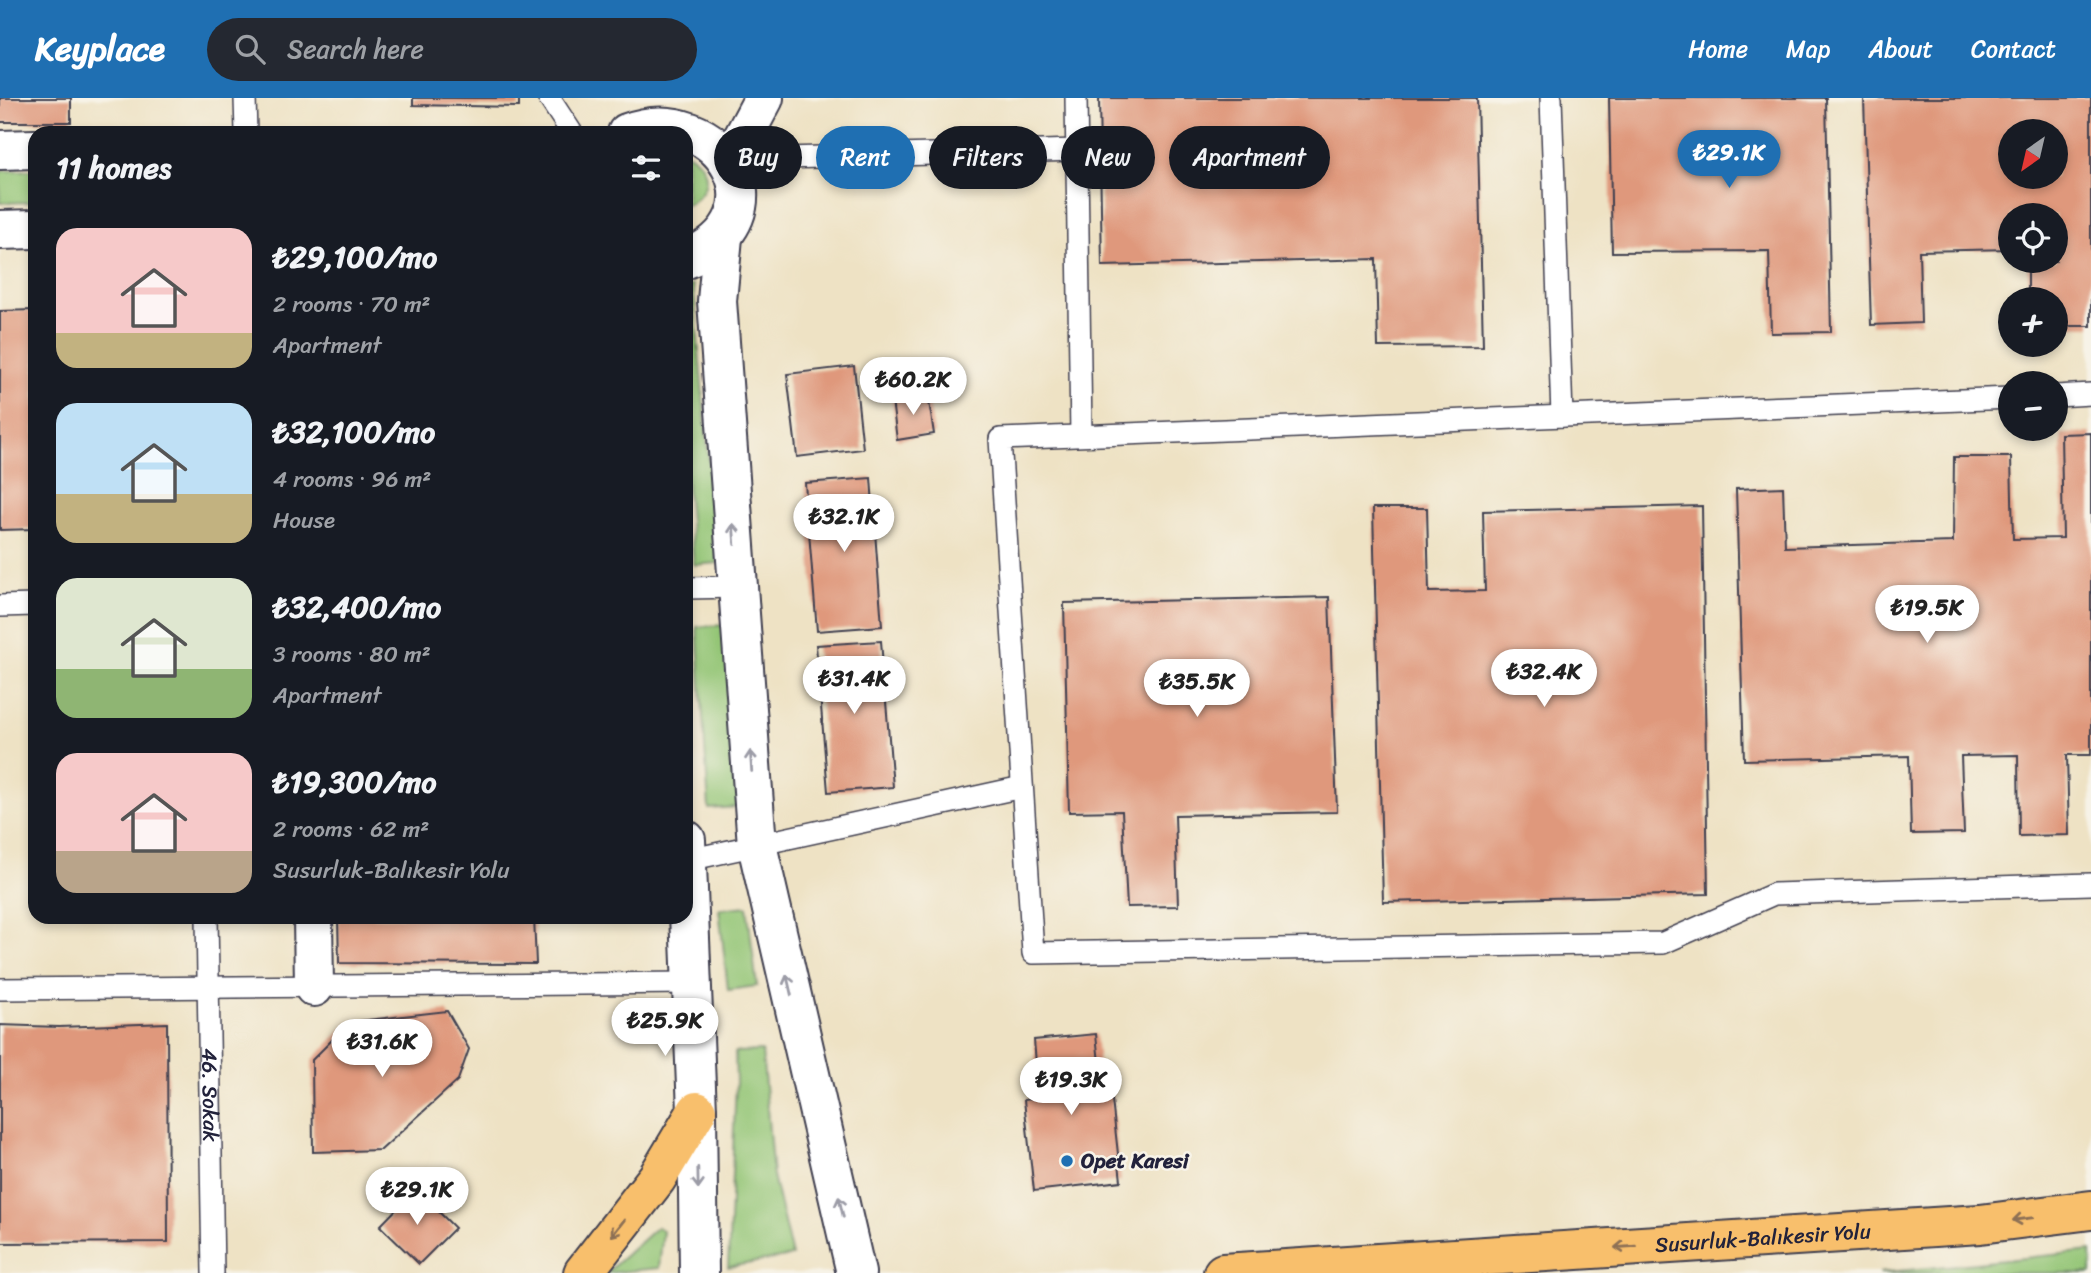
<!DOCTYPE html>
<meta charset="utf-8">
<style>
:root{--surface:#171b24;--page:#242831;--text:#f1f3f6;--muted:#9ea1a6;--accent:#1f6fb2}
body{margin:0;font-family:Sriracha,sans-serif;background:var(--page);color:var(--text);height:100vh;display:flex;flex-direction:column;font-size:26px;white-space:nowrap}
*{box-sizing:border-box;margin:0}
p{font-size:23px;color:var(--muted)}
.icon{flex:none;width:38px;height:38px;fill:none;stroke:currentColor;stroke-width:2;stroke-linecap:round;stroke-linejoin:round}
.map{position:relative;flex:1;overflow:hidden}
.sheet{position:absolute;left:28px;top:28px;width:665px;height:798px;display:flex;flex-direction:column;background:var(--surface);border-radius:21px;box-shadow:0 4px 10px #0003}
.sheet>*{flex:none}
.guide{position:absolute;left:714px;top:28px;width:665px;height:63px;display:flex;gap:14px}
.needle{width:46px;rotate:214deg}
.controls{position:absolute;left:1998px;top:21px;display:grid;gap:14px}
.controls a{display:grid;place-items:center;width:70px;height:70px;border-radius:50%;background:var(--surface);box-shadow:0 4px 10px #0003;font-size:35px}
.price{position:absolute;translate:-50% -60px;padding:0 16px;border-radius:24px;background:#fff;color:#222;font-size:23px;line-height:46px;filter:drop-shadow(0 2px 4px #0008)}
.price::after{content:'';position:absolute;left:50%;top:42px;width:21px;height:16px;margin-left:-10px;background:inherit;clip-path:polygon(0 0,100% 0,50% 100%)}
.price.on{background:var(--accent);color:#fff}
ul{padding:0;list-style:none}
li{display:flex;align-items:center;gap:21px;height:175px;padding:0 28px}
li span{display:grid;place-items:center;flex:none;width:196px;height:140px;border-radius:21px;color:#555}
li>.icon{margin-inline-start:auto}
span .icon{width:84px;height:84px;fill:#fffc;stroke-width:1}
li b{font-size:30px}
h2{display:flex;justify-content:space-between;align-items:center;height:84px;padding:0 28px;font-size:30px}
.chip{padding:0 24px;border-radius:32px;background:var(--surface);box-shadow:0 4px 10px #0003;font-size:24px;line-height:63px}
.chip.on{background:var(--accent);color:#fff}
header{display:flex;align-items:center;gap:42px;box-sizing:border-box;height:98px;padding:0 35px;background:var(--accent);color:#fff}
header strong{font-size:33px}
nav{display:flex;gap:38px;margin-inline-start:auto;font-size:24px}
.search{width:490px;height:63px;background:var(--page);display:flex;align-items:center;gap:18px;box-sizing:border-box;padding:0 24px;border-radius:38px;color:var(--muted);font-size:26px}
.map>svg:first-child{display:block}
</style>
<header>
<strong>Keyplace</strong>
<div class="search"><svg class="icon" aria-label="search" viewBox="0 0 24 24"><circle cx="10" cy="10" r="6"/><path d="M15 15l6 6"/></svg>Search here</div>
<nav><a>Home</a><a>Map</a><a>About</a><a>Contact</a></nav>
</header>
<div class="map">
<svg width="2091" height="1175" viewBox="0 0 2091 1175">
<rect width="100%" height="100%" fill="#f7f3e8"/>
<filter id="ink" filterUnits="userSpaceOnUse"><feTurbulence type="fractalNoise" baseFrequency=".0143" numOctaves="2"/><feDisplacementMap in="SourceGraphic" scale="14" xChannelSelector="R" yChannelSelector="G"/><feConvolveMatrix kernelMatrix="1 2 1 2 8 2 1 2 1" color-interpolation-filters="sRGB"/></filter>
<filter id="wash" filterUnits="userSpaceOnUse"><feTurbulence type="fractalNoise" baseFrequency=".00686" numOctaves="4" result="noise"/><feDisplacementMap in="SourceGraphic" scale="28" xChannelSelector="R" yChannelSelector="G"/><feGaussianBlur stdDeviation="1.57" result="paint"/><feColorMatrix in="noise" values="0 0 0 0 0 0 0 0 0 0 0 0 0 0 0 0 0 1.4 0 .05"/><feComposite in="paint" operator="in"/></filter>
<g filter="url(#wash)">
<rect width="100%" height="100%" fill="#eee2c4"/>
<g fill="#93c575" stroke="#5a7458" stroke-width="2">
<path d="M686 55C713 66 712 96 686 107Z"/>
<path d="M35 72V104L0 105V73Z"/>
<path d="M693 187 718 465 694 467 686 379V188Z"/>
<path d="M725 527 738 709 709 711 697 529Z"/>
<path d="M747 808 757 888 728 892 719 811Z"/>
<path d="M762 953 773 1078 792 1158 728 1169 736 984 735 954Z"/>
<path d="M657 1129 663 1133 659 1170 606 1175Z"/>
<path d="M2091 1153V1175H1879Z"/>
</g>
<g id="blocks">
<g fill="#df987c" fill-rule="evenodd">
<rect x="0" y="0" width="71" height="24"/>
<path d="M413 0H519V9L413 7Z"/>
<path d="M1099 0H1477L1483 248 1378 249 1376 161 1102 168Z"/>
<path d="M1609 0H1826L1831 234 1771 235 1769 153 1612 154Z"/>
<path d="M1864 0H2091V228H2056V201H2028V163H2056V117H2011V151L1919 153 1921 225 1871 227ZM2011 33H2056V79H2011Z"/>
<path d="M35 212V431L0 432V213Z"/>
<path d="M854 268 863 351 797 359 787 276Z"/>
<path d="M928 297 934 336 897 342 892 302Z"/>
<path d="M2091 335V657H2067L2069 737 2019 738 2018 657 1961 658 1964 735 1911 736 1909 658 1744 662 1736 391 1783 389 1785 449 1953 444 1954 359H2011L2013 441 2063 440 2061 336Z"/>
<path d="M871 380 882 528 817 533 805 385Z"/>
<path d="M1702 408 1708 796 1383 804 1373 410H1427L1429 494 1485 493 1483 413Z"/>
<path d="M1329 499 1337 714 1175 717 1178 808 1127 809 1122 713 1069 714 1064 505Z"/>
<path d="M881 543 893 689 828 694 816 547Z"/>
<path d="M338 819H534L536 866 339 865Z"/>
<path d="M447 913 469 951 458 982 381 1052 313 1054 312 962 350 924Z"/>
<path d="M167 925 168 1144 0 1145V927L59 929Z"/>
<path d="M1096 936 1102 994 1111 993 1121 1083 1034 1093 1024 1002 1039 1000 1034 942Z"/>
<path d="M416 1091 455 1130 419 1166 380 1128Z"/>
</g>
</g>
</g>
<g filter="url(#ink)">
<use href="#blocks" fill-opacity="0" stroke="#413f50" stroke-width="2"/>
<g fill="none" stroke-linecap="round" stroke-linejoin="round">
<defs>
<g id="service">
<path d="M245 0 246 35"/>
<path d="M549 0 572 35"/>
<path d="M1076 0 1081 337"/>
<path d="M1551 0 1562 318"/>
<path d="M737 74 784 60 1077 52"/>
<path d="M2056 298 2091 296"/>
<path d="M2011 300 1000 341 1033 855 1663 845 1774 796 2091 786"/>
<path d="M686 490 738 489"/>
<path d="M0 508 35 507"/>
<path d="M688 762 1022 689"/>
<path id="s1" d="M207 819 213 1175"/>
<path d="M0 891 691 885"/>
</g>
<g id="minor">
<path d="M627 35C720 0 791 119 686 161"/>
<path d="M0 52 35 51"/>
<path d="M731 62 764 0"/>
<path d="M0 132 35 131"/>
<path d="M723 139 717 203 757 747 856 1175"/>
<path d="M686 742 697 1013 699 1175"/>
<path d="M313 819 314 889"/>
</g>
<g id="trunk">
<path d="M583 1175 657 1080 697 1013"/>
<path id="s2" d="M1223 1175 1980 1126 2091 1112"/>
</g>
</defs>
<use href="#service" stroke="#413f50" stroke-width="24"/>
<use href="#minor" stroke="#413f50" stroke-width="42"/>
<use href="#trunk" stroke="#413f50" stroke-width="42"/>
<use href="#service" stroke="#fff" stroke-width="21"/>
<use href="#minor" stroke="#fff" stroke-width="38"/>
<use href="#trunk" stroke="#f8bf6c" stroke-width="38"/>
</g>
<defs><path id="oneway-shaft" d="M-6 0H5M1.5-3L5.5 0L1.5 3" fill="none" stroke-width="1.6" stroke-linecap="round" stroke-linejoin="round" transform="scale(1.75)"/></defs>
<g stroke="#9c9ca7">
<use href="#oneway-shaft" transform="translate(734 436) rotate(-94)"/>
<use href="#oneway-shaft" transform="translate(751 663) rotate(-94)"/>
<use href="#oneway-shaft" transform="translate(789 887) rotate(-103)"/>
<use href="#oneway-shaft" transform="translate(698 1080) rotate(89)"/>
<use href="#oneway-shaft" transform="translate(841 1109) rotate(-103)"/>
</g>
<g stroke="#8d7054">
<use href="#oneway-shaft" transform="translate(2023 1121) rotate(173)"/>
<use href="#oneway-shaft" transform="translate(618 1130) rotate(128)"/>
<use href="#oneway-shaft" transform="translate(1625 1149) rotate(176)"/>
</g>
</g>
<circle fill="#1f6fb2" stroke="#f7f3e8" stroke-width="2.5" cx="1067" cy="1063" r="7"/>
<g text-anchor="middle" dominant-baseline="central" stroke-width="5" stroke-linejoin="round" paint-order="stroke">
<g font-size="21" fill="#22223b" stroke="#f7f3e8">
<text stroke="none"><textPath href="#s1" startOffset="178">46. Sokak</textPath></text>
<text stroke="none"><textPath href="#s2" startOffset="541">Susurluk-Balıkesir Yolu</textPath></text>
</g>
<g font-size="21" font-weight="bold" fill="#22223b" stroke="#f7f3e8" text-anchor="start">
<text x="1081" y="1063">Opet Karesi</text>
</g>
</g>
</svg>
<div class="controls">
<a><svg class="needle" viewBox="-14 -14 28 28"><path d="M0-13l5 13h-10z" fill="#e53935"/><path d="M0 13l5-13h-10z" fill="#9ea1a6"/></svg></a>
<a><svg class="icon" aria-label="locate" viewBox="0 0 24 24"><circle cx="12" cy="12" r="6"/><path d="M12 2v4M12 18v4M2 12h4M18 12h4"/></svg></a>
<a>+</a>
<a>−</a>
</div>
<b class="price on" style="left:1729px;top:92px">₺29.1K</b>
<b class="price" style="left:913px;top:319px">₺60.2K</b>
<b class="price" style="left:844px;top:456px">₺32.1K</b>
<b class="price" style="left:1927px;top:547px">₺19.5K</b>
<b class="price" style="left:1544px;top:611px">₺32.4K</b>
<b class="price" style="left:854px;top:618px">₺31.4K</b>
<b class="price" style="left:1197px;top:621px">₺35.5K</b>
<b class="price" style="left:665px;top:960px">₺25.9K</b>
<b class="price" style="left:382px;top:981px">₺31.6K</b>
<b class="price" style="left:1071px;top:1019px">₺19.3K</b>
<b class="price" style="left:417px;top:1129px">₺29.1K</b>
<div class="guide">
<a class="chip">Buy</a>
<a class="chip on">Rent</a>
<a class="chip">Filters</a>
<a class="chip">New</a>
<a class="chip">Apartment</a>
</div>
<section class="sheet">
<h2>11 homes<svg class="icon" aria-label="filters" viewBox="0 0 24 24"><path d="M4 7h16M4 17h16"/><circle cx="9" cy="7" r="2"/><circle cx="15" cy="17" r="2"/></svg></h2>
<ul>
<li><span style="background:linear-gradient(#f6c9c9 75%,#c2b280 0)"><svg class="icon" aria-label="home" viewBox="0 0 24 24"><path d="M3 11l9-7 9 7M6 9v11h12V9"/></svg></span><div><b>₺29,100/mo</b><p>2 rooms · 70 m²</p><p>Apartment</p></div></li>
<li><span style="background:linear-gradient(#bfe0f5 65%,#c2b280 0)"><svg class="icon" aria-label="home" viewBox="0 0 24 24"><path d="M3 11l9-7 9 7M6 9v11h12V9"/></svg></span><div><b>₺32,100/mo</b><p>4 rooms · 96 m²</p><p>House</p></div></li>
<li><span style="background:linear-gradient(#dfe7d0 65%,#8fb573 0)"><svg class="icon" aria-label="home" viewBox="0 0 24 24"><path d="M3 11l9-7 9 7M6 9v11h12V9"/></svg></span><div><b>₺32,400/mo</b><p>3 rooms · 80 m²</p><p>Apartment</p></div></li>
<li><span style="background:linear-gradient(#f6c9c9 70%,#b9a48a 0)"><svg class="icon" aria-label="home" viewBox="0 0 24 24"><path d="M3 11l9-7 9 7M6 9v11h12V9"/></svg></span><div><b>₺19,300/mo</b><p>2 rooms · 62 m²</p><p>Susurluk-Balıkesir Yolu</p></div></li>
</ul>
</section>
</div>
